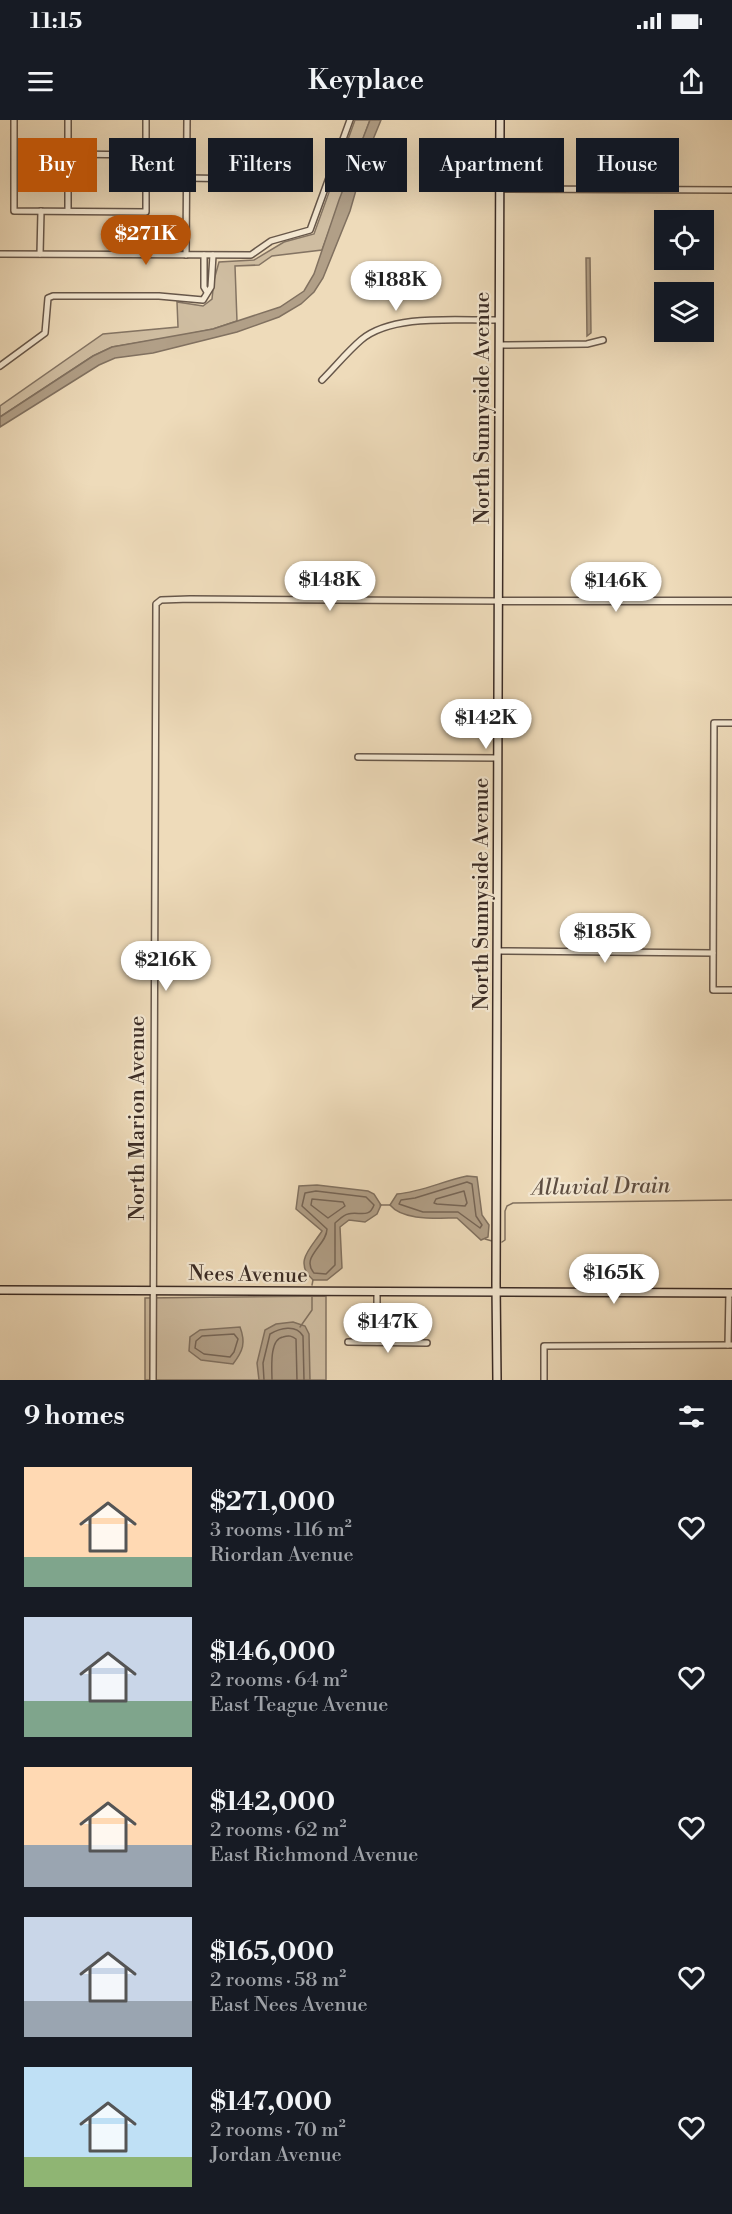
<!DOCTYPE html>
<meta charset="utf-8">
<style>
:root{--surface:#171b24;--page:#20242c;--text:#f1f3f6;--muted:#9ea1a6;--accent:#b45309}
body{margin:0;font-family:"Libre Bodoni",serif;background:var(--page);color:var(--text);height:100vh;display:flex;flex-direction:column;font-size:22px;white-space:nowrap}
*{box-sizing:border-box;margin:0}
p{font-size:20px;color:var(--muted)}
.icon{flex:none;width:33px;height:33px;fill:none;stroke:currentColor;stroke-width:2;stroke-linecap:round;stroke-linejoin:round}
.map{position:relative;height:1260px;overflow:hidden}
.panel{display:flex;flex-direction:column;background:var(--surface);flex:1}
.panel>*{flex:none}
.top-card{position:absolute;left:18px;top:18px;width:696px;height:54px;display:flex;gap:12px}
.fabs{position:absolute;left:654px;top:90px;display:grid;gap:12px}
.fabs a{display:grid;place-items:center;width:60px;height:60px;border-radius:0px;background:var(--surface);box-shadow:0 6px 24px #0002;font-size:30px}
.price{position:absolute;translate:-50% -51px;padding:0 14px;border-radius:21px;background:#fff;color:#222;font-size:20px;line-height:39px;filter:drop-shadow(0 2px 3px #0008)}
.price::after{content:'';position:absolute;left:50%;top:36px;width:18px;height:14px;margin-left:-9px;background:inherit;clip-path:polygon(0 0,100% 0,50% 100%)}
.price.selected{background:var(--accent);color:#fff}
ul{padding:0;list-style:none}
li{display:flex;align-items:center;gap:18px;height:150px;padding:0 24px}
li span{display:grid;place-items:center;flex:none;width:168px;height:120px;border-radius:0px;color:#555}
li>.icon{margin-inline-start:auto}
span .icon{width:72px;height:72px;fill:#fffc;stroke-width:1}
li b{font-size:26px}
h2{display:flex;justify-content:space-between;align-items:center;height:72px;padding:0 24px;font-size:26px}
.pill{padding:0 21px;border-radius:0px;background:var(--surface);box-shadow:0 6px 24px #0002;font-size:21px;line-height:54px}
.pill.selected{background:var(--accent);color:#fff}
.status{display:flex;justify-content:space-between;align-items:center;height:42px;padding:0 30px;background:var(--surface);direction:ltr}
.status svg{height:16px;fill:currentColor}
header{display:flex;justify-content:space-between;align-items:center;height:78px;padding:0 24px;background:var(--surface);font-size:27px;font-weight:600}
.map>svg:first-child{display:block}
</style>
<div class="status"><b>11:15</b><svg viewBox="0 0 49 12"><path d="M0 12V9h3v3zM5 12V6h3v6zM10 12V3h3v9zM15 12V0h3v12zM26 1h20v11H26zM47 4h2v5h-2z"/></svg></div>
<header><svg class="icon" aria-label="menu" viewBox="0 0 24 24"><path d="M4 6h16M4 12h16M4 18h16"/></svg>Keyplace<svg class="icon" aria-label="share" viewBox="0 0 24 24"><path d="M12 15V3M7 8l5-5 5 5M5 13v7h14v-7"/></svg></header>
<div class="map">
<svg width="732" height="1260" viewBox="0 0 732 1260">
<rect width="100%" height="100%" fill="#eedbba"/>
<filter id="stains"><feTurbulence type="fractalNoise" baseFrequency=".00333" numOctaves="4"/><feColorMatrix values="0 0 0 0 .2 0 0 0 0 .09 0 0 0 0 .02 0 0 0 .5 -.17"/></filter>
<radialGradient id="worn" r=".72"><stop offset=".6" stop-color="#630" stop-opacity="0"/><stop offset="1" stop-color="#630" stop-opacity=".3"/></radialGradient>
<g fill="#cfbda1" stroke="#847463" stroke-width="1.5">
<path d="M355 0H370L322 130 272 136 259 145 235 146 237 201 213 209 179 216 112 227 93 236 0 297V286L103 214 178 207 177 182 203 186 212 179 214 160 219 142 254 140 284 122 314 114Z"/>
<path d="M326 1176V1260H145V1178Z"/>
</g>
<g fill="#b19f87" stroke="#817160" stroke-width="1.5">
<path d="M370 0H381L365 39 350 91 323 158 314 172 301 184 279 197 237 212 153 233 115 238 99 245 0 307V297L93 236 112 227 213 209 280 187 304 171 314 154 339 80Z"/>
<path d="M586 138H590L591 213 587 216Z"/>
<path d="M467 1056 477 1057 482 1095 489 1105 488 1117 481 1120 457 1098C437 1098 403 1101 390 1085L397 1074C421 1072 443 1061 467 1056Z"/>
<path d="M317 1065 368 1071 374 1074 381 1085 377 1094 365 1102 349 1100 340 1107 342 1148 327 1160H313C293 1142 311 1128 322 1111L296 1089 299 1066Z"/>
<path d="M293 1202 305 1206 309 1214 310 1260H259L257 1243 265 1210 276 1204Z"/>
<path d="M240 1207C246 1223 243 1231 233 1244L201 1240 189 1231 190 1217 200 1210Z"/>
</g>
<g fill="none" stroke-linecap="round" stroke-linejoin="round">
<g stroke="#766556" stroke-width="1.5">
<path d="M467 1062 472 1064 476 1096 482 1105 480 1108 458 1092H423L399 1084 401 1080 415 1078Z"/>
<path d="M316 1071 366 1077 374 1085C369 1099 359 1091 348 1094 343 1095 339 1100 335 1103V1145L326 1154 314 1153C300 1137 327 1125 327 1109L302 1086 305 1073Z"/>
<path d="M464 1071 467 1083 465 1086 437 1084 434 1083 436 1079Z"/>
<path d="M312 1079 343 1082 345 1086 328 1098 311 1085Z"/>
<path d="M234 1214 238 1219 234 1232 230 1237 204 1234 195 1228 196 1221 202 1216Z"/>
<path d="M264 1260 263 1243 270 1214C280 1208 296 1204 303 1216L304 1260"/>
<path d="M272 1260C272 1249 269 1219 283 1217 289 1215 292 1216 296 1219L297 1260"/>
</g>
<g stroke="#817160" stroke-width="1.5">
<path d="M380 1085H390"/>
<path d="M485 1119 492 1121"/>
<path d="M502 1122 505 1120V1091L507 1086 513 1083 732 1080"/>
<path d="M312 1165 313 1160"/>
<path d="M300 1207 312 1190V1175"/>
</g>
<defs>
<g id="minor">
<path d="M14 0V91L146 92V0"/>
<path d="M68 34 146 35"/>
<path d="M186 58 248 59 267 62"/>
<path d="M500 69 732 70"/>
<path d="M68 91V0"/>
<path d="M0 134 251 135 271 121 310 110 350 0"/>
<path d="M40 134 41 91"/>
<path d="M186 135 187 0"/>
<path d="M204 135V167L207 172"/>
<path d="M500 225 587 224 603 220"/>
<path d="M0 246 45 213 48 178 53 176H159L203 180 211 167 213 135"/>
<path d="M322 260C335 247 347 232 361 220 393 193 459 201 499 200"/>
<path d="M732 603H714L713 870H732"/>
<path d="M358 637 498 638"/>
<path d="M498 831 713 833"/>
<path d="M377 1173V1222"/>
<path d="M348 1222 427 1223"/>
<path d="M728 1225 729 1173"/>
<path d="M153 1260 156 484 161 480 190 479 499 481"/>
<path d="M544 1260V1226L732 1225"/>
</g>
<path id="tertiary" d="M499 481H732"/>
<g id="secondary">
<path d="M0 1170 732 1173"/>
<path d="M497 1260 496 1164 500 0"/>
</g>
</defs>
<use href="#minor" stroke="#67574a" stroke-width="8"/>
<use href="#tertiary" stroke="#67574a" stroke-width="9"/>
<use href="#secondary" stroke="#3a2b25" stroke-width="10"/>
<use href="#minor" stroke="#f4e8d2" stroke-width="5"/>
<use href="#tertiary" stroke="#f4e8d2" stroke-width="6"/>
<use href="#secondary" stroke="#f4e8d2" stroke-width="7"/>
</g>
<g text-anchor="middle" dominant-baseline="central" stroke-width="4.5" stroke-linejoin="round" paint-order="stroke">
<g font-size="21" fill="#3a2b25" stroke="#f4e8d2">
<text transform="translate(483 288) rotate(-90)">North Sunnyside Avenue</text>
<text transform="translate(482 774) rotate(-90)">North Sunnyside Avenue</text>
<text transform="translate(138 998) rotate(-90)">North Marion Avenue</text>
<text transform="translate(248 1155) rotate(1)">Nees Avenue</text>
</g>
<g font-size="22" font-style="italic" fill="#5e4e42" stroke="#f4e8d2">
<text transform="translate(601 1067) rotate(-1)">Alluvial Drain</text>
</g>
</g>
<rect width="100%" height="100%" filter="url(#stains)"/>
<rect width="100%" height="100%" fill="url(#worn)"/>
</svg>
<div class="fabs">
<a><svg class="icon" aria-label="locate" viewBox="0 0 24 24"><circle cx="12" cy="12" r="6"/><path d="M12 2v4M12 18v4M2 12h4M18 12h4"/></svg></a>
<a><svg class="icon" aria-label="layers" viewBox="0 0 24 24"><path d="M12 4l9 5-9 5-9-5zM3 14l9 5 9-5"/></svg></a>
</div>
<b class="price selected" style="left:146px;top:146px">$271K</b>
<b class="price" style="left:396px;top:192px">$188K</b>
<b class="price" style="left:330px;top:492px">$148K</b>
<b class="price" style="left:616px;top:493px">$146K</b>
<b class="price" style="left:486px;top:630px">$142K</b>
<b class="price" style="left:605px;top:844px">$185K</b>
<b class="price" style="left:166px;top:872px">$216K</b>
<b class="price" style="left:614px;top:1185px">$165K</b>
<b class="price" style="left:388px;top:1234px">$147K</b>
<div class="top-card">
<a class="pill selected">Buy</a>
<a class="pill">Rent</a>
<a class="pill">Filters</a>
<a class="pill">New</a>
<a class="pill">Apartment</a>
<a class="pill">House</a>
</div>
</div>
<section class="panel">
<h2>9 homes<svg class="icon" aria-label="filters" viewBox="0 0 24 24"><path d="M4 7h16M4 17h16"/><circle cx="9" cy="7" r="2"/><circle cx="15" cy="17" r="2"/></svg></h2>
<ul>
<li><span style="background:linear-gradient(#ffd9b3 75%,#7fa58c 0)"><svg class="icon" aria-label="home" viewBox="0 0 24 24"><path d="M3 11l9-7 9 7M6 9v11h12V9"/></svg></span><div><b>$271,000</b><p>3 rooms · 116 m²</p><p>Riordan Avenue</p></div><svg class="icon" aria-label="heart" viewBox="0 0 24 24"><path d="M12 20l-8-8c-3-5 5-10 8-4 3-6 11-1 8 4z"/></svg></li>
<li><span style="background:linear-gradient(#c9d6e8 70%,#7fa58c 0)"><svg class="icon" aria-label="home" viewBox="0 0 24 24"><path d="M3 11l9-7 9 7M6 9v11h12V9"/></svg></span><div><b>$146,000</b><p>2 rooms · 64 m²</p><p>East Teague Avenue</p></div><svg class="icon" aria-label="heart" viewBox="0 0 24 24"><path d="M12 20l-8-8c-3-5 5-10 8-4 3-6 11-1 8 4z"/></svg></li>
<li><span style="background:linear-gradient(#ffd9b3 65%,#9aa5b1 0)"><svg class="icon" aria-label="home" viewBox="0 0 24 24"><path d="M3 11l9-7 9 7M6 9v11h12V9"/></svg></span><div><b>$142,000</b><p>2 rooms · 62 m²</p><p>East Richmond Avenue</p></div><svg class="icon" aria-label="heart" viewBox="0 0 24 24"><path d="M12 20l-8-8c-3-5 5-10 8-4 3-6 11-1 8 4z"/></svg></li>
<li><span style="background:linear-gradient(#c9d6e8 70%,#9aa5b1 0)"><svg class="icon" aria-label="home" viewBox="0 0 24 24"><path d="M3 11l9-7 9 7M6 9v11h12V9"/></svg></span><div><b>$165,000</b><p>2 rooms · 58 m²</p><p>East Nees Avenue</p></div><svg class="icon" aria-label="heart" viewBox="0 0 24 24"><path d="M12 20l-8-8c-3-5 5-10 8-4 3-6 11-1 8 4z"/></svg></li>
<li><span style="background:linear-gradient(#bfe0f5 75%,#8fb573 0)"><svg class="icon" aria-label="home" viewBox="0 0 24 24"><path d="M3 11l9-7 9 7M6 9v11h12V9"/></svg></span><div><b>$147,000</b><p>2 rooms · 70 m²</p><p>Jordan Avenue</p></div><svg class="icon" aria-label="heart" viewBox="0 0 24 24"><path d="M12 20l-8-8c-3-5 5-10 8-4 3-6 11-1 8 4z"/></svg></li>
</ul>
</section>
